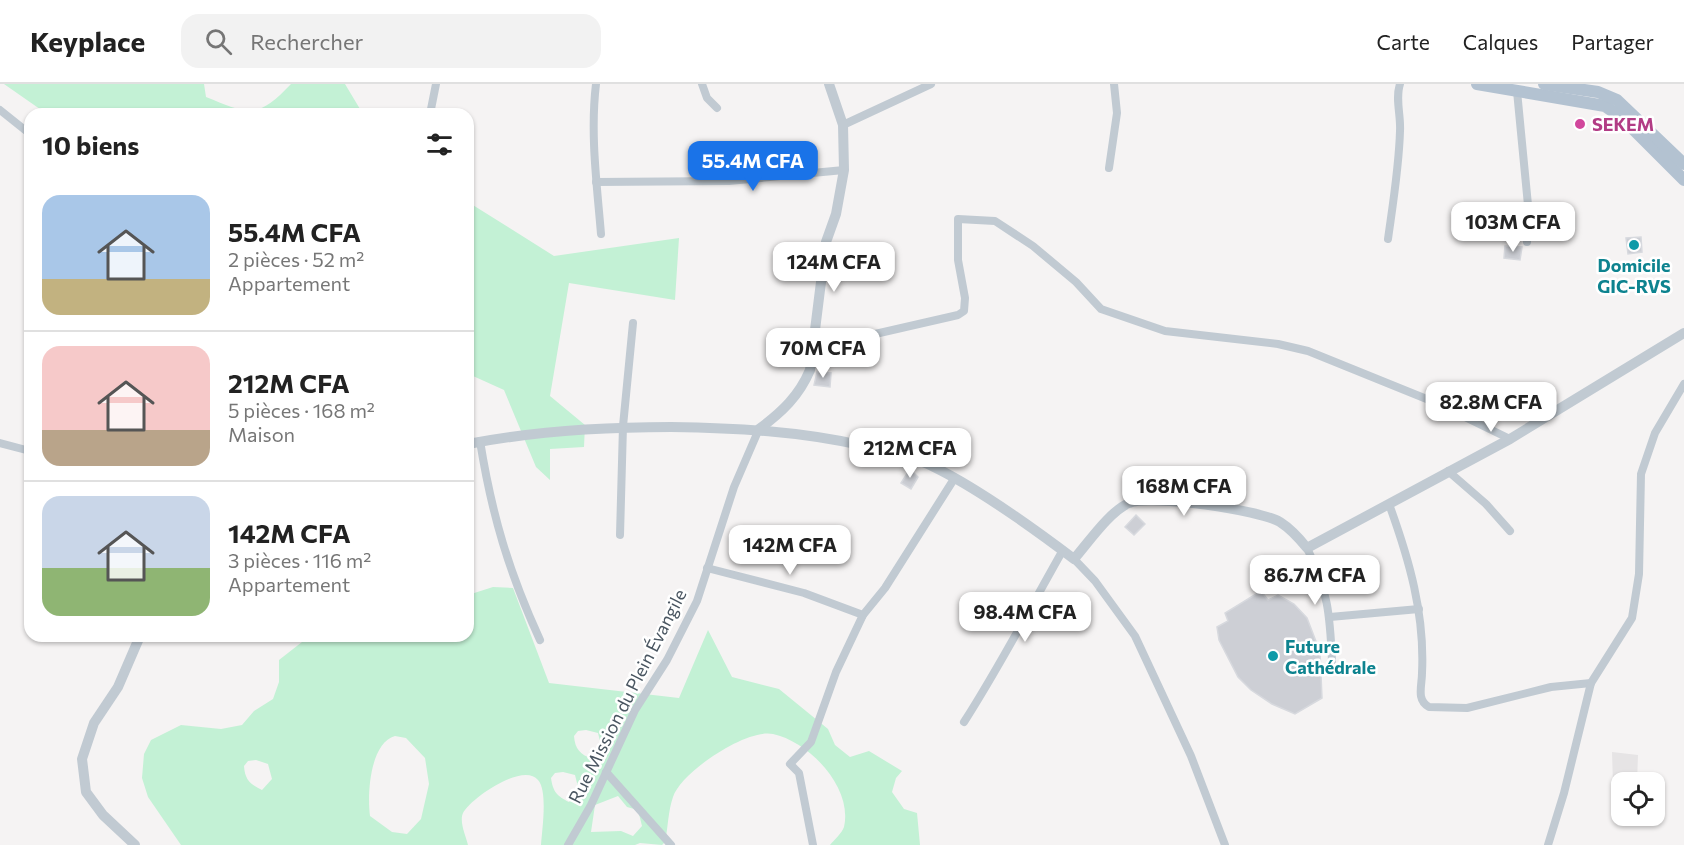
<!DOCTYPE html>
<html lang="fr">
<meta charset="utf-8">
<style>
:root{--surface:#fff;--page:#f2f2f2;--text:#222;--muted:#767676;--line:#e0e0e0;--accent:#1a73e8}
body{margin:0;font-family:Commissioner,sans-serif;background:var(--page);color:var(--text);height:100vh;display:flex;flex-direction:column;font-size:22px;white-space:nowrap}
*{box-sizing:border-box;margin:0}
p{font-size:20px;color:var(--muted)}
.icon{flex:none;width:33px;height:33px;fill:none;stroke:currentColor;stroke-width:2;stroke-linecap:round;stroke-linejoin:round}
.map{position:relative;flex:1;overflow:hidden}
.details{position:absolute;left:24px;top:24px;width:450px;height:534px;display:flex;flex-direction:column;background:var(--surface);border-radius:18px;box-shadow:0 2px 4px #0004}
.details>*{flex:none}
.buttons{position:absolute;left:1611px;top:688px;display:grid;gap:12px}
.buttons a{display:grid;place-items:center;width:54px;height:54px;border-radius:12px;background:var(--surface);box-shadow:0 2px 4px #0004;font-size:30px}
.price{position:absolute;translate:-50% -51px;padding:0 14px;border-radius:12px;background:#fff;color:#222;font-size:20px;line-height:39px;filter:drop-shadow(0 2px 3px #0008)}
.price::after{content:'';position:absolute;left:50%;top:36px;width:18px;height:14px;margin-left:-9px;background:inherit;clip-path:polygon(0 0,100% 0,50% 100%)}
.price.on{background:var(--accent);color:#fff}
ul{padding:0;list-style:none}
li{display:flex;align-items:center;gap:18px;height:150px;padding:0 18px}
li+li{border-top:2px solid var(--line)}
li span{display:grid;place-items:center;flex:none;width:168px;height:120px;border-radius:18px;color:#555}
li>.icon{margin-inline-start:auto}
span .icon{width:72px;height:72px;fill:#fffc;stroke-width:1}
li b{font-size:26px}
h2{display:flex;justify-content:space-between;align-items:center;height:72px;padding:0 18px;font-size:26px}
header{display:flex;align-items:center;gap:36px;box-sizing:border-box;height:84px;padding:0 30px;background:var(--surface);border-bottom:2px solid var(--line)}
header strong{font-size:28px}
nav{display:flex;gap:33px;margin-inline-start:auto;font-size:21px}
.search{width:420px;height:54px;background:var(--page);display:flex;align-items:center;gap:15px;box-sizing:border-box;padding:0 21px;border-radius:18px;color:var(--muted);font-size:22px}
.map>svg:first-child{display:block}
</style>
<header>
<strong>Keyplace</strong>
<div class="search"><svg class="icon" aria-label="search" viewBox="0 0 24 24"><circle cx="10" cy="10" r="6"/><path d="M15 15l6 6"/></svg>Rechercher</div>
<nav><a>Carte</a><a>Calques</a><a>Partager</a></nav>
</header>
<div class="map">
<svg width="1684" height="761" viewBox="0 0 1684 761">
<rect width="100%" height="100%" fill="#f5f3f3"/>
<path fill="#e6e4e5" d="M1612 668 1638 671 1637 699H1622L1621 704 1613 700Z"/>
<g fill="#c3f1d5" fill-rule="evenodd">
<path d="M4 0H204L206 13C248 30 257 36 291 0H345L363 30H47Z"/>
<path d="M468 118 554 172 679 154 675 216 569 199 550 312 585 341 584 363 550 365V396L536 383 504 306 473 292 468 313Z"/>
<path d="M493 503 513 504 549 599 679 614 708 546 732 593 779 605 828 645 835 661 850 673 869 667 902 687 896 694 892 708 904 725 917 729 920 761H830C834 756 842 749 844 743 853 704 810 658 773 650 747 644 681 688 673 713 668 727 668 744 665 758L662 761 640 759 635 761H541C542 746 548 707 538 696 523 678 471 714 463 729 459 738 466 752 468 761H181L148 713 142 694 144 670 151 656 181 641 221 645 242 641 254 627 273 615 279 598V576L302 558 304 552H468V511ZM586 646 598 649 602 665 592 675C580 670 575 665 574 652L578 647ZM395 652 406 654 425 674 429 700 421 735 407 750 392 748 370 732C367 710 370 659 395 652ZM256 676 268 680 272 695 262 706C250 700 245 696 244 682L248 677ZM563 688 575 691 579 707 569 718C557 712 553 708 551 694L555 689ZM618 712 627 723 638 726 642 742 633 752 621 747 591 748 595 721Z"/>
</g>
<g fill="#cdcfd5" stroke="#d7d9de" stroke-width="1.5">
<path d="M1641 153 1642 168 1628 170 1626 154Z"/>
<path d="M1505 162 1522 163 1520 176 1504 174Z"/>
<path d="M817 288 831 289 830 303 814 301Z"/>
<path d="M910 385 918 393 911 405 901 399Z"/>
<path d="M1136 431 1145 440 1134 451 1125 443Z"/>
<path d="M1261 507 1268 516 1278 511 1294 520 1307 534 1320 568 1322 614 1295 630 1272 620 1251 606 1238 593 1219 556 1217 543 1228 537 1225 529Z"/>
</g>
<g fill="none" stroke-linecap="round" stroke-linejoin="round">
<g stroke="#c1cad2" stroke-width="8">
<path d="M596 0C590 50 597 101 601 150"/>
<path d="M702 0 707 14 717 24"/>
<path d="M1517 7 1528 121 1527 158"/>
<path d="M0 26 30 50"/>
<path d="M430 30 436 0"/>
<path d="M843 41 931 0"/>
<path d="M1109 84 1117 29 1114 0"/>
<path d="M596 98 729 97 844 86"/>
<path d="M1388 155C1393 119 1399 83 1400 47 1401 31 1395 15 1400 0"/>
<path d="M814 264 958 231 964 227 965 214 958 176V135L995 137 1033 162 1076 198 1101 225 1165 247 1278 260 1308 267 1434 318 1510 355"/>
<path d="M480 357C492 432 509 488 540 556"/>
<path d="M0 359 30 367"/>
<path d="M1448 387 1486 420 1510 447"/>
<path d="M1389 420C1409 475 1425 530 1422 589 1422 602 1416 616 1429 623L1467 624 1551 603 1591 599"/>
<path d="M620 451 623 342 633 239"/>
<path d="M1307 464C1328 507 1330 530 1332 577"/>
<path d="M1074 475 1095 497 1135 552 1191 672 1225 761"/>
<path d="M707 484 804 509 863 531"/>
<path d="M1330 533 1419 525"/>
<path d="M964 638C1000 582 1030 524 1063 466"/>
<path d="M606 688 671 761"/>
<path d="M568 761 591 721 635 626 667 576 697 517 734 403 759 345"/>
<path d="M813 761 799 689 790 680 811 658 836 588 863 531 885 504 954 395"/>
<path d="M1548 761 1564 709 1591 599 1632 534 1639 490 1641 390 1655 349 1684 300"/>
</g>
<g stroke="#c1cad2" stroke-width="10">
<path d="M759 345C782 328 799 312 810 286L826 158 836 130 844 86 843 41 829 0"/>
<path d="M468 360C535 347 603 343 671 343 737 344 800 347 865 362 889 368 912 372 934 383 981 406 1033 444 1074 475 1088 459 1110 427 1129 419 1152 410 1259 426 1280 438 1291 445 1299 454 1307 464L1510 355 1684 249"/>
<path d="M135 761 103 731 86 708 82 675 94 639 118 603 140 552"/>
</g>
<g stroke="#b3c2d1" stroke-width="12">
<path d="M1477 0 1605 22 1621 33 1684 96"/>
<path d="M1544 0 1598 8 1617 16 1684 80"/>
</g>
</g>
<circle fill="#d1479c" stroke="#fff" stroke-width="2" cx="1580" cy="40" r="6"/>
<g fill="#0f9aa8" stroke="#fff" stroke-width="2">
<circle cx="1634" cy="161" r="6"/>
<circle cx="1273" cy="572" r="6"/>
</g>
<g text-anchor="middle" dominant-baseline="central" stroke-width="5" stroke-linejoin="round" paint-order="stroke">
<g font-size="18" font-weight="bold" fill="#b23c85" stroke="#fff" text-anchor="start">
<text x="1592" y="40">SEKEM</text>
</g>
<g font-size="18" font-weight="bold" fill="#0d838f" stroke="#fff">
<text x="1634" y="181">Domicile<tspan x="1634" dy="21">GIC-RVS</tspan></text>
<text x="1285" y="562" text-anchor="start">Future<tspan x="1285" dy="21">Cathédrale</tspan></text>
</g>
<g font-size="18" fill="#4a5661" stroke="#fff">
<text transform="translate(627 612) rotate(-63)">Rue Mission du Plein Évangile</text>
</g>
</g>
</svg>
<div class="buttons">
<a><svg class="icon" aria-label="locate" viewBox="0 0 24 24"><circle cx="12" cy="12" r="6"/><path d="M12 2v4M12 18v4M2 12h4M18 12h4"/></svg></a>
</div>
<b class="price on" style="left:753px;top:108px">55.4M CFA</b>
<b class="price" style="left:1513px;top:169px">103M CFA</b>
<b class="price" style="left:834px;top:209px">124M CFA</b>
<b class="price" style="left:823px;top:295px">70M CFA</b>
<b class="price" style="left:1491px;top:349px">82.8M CFA</b>
<b class="price" style="left:910px;top:395px">212M CFA</b>
<b class="price" style="left:1184px;top:433px">168M CFA</b>
<b class="price" style="left:790px;top:492px">142M CFA</b>
<b class="price" style="left:1315px;top:522px">86.7M CFA</b>
<b class="price" style="left:1025px;top:559px">98.4M CFA</b>
<section class="details">
<h2>10 biens<svg class="icon" aria-label="filters" viewBox="0 0 24 24"><path d="M4 7h16M4 17h16"/><circle cx="9" cy="7" r="2"/><circle cx="15" cy="17" r="2"/></svg></h2>
<ul>
<li><span style="background:linear-gradient(#a9c7e8 70%,#c2b280 0)"><svg class="icon" aria-label="home" viewBox="0 0 24 24"><path d="M3 11l9-7 9 7M6 9v11h12V9"/></svg></span><div><b>55.4M CFA</b><p>2 pièces · 52 m²</p><p>Appartement</p></div></li>
<li><span style="background:linear-gradient(#f6c9c9 70%,#b9a48a 0)"><svg class="icon" aria-label="home" viewBox="0 0 24 24"><path d="M3 11l9-7 9 7M6 9v11h12V9"/></svg></span><div><b>212M CFA</b><p>5 pièces · 168 m²</p><p>Maison</p></div></li>
<li><span style="background:linear-gradient(#c9d6e8 60%,#8fb573 0)"><svg class="icon" aria-label="home" viewBox="0 0 24 24"><path d="M3 11l9-7 9 7M6 9v11h12V9"/></svg></span><div><b>142M CFA</b><p>3 pièces · 116 m²</p><p>Appartement</p></div></li>
</ul>
</section>
</div>
